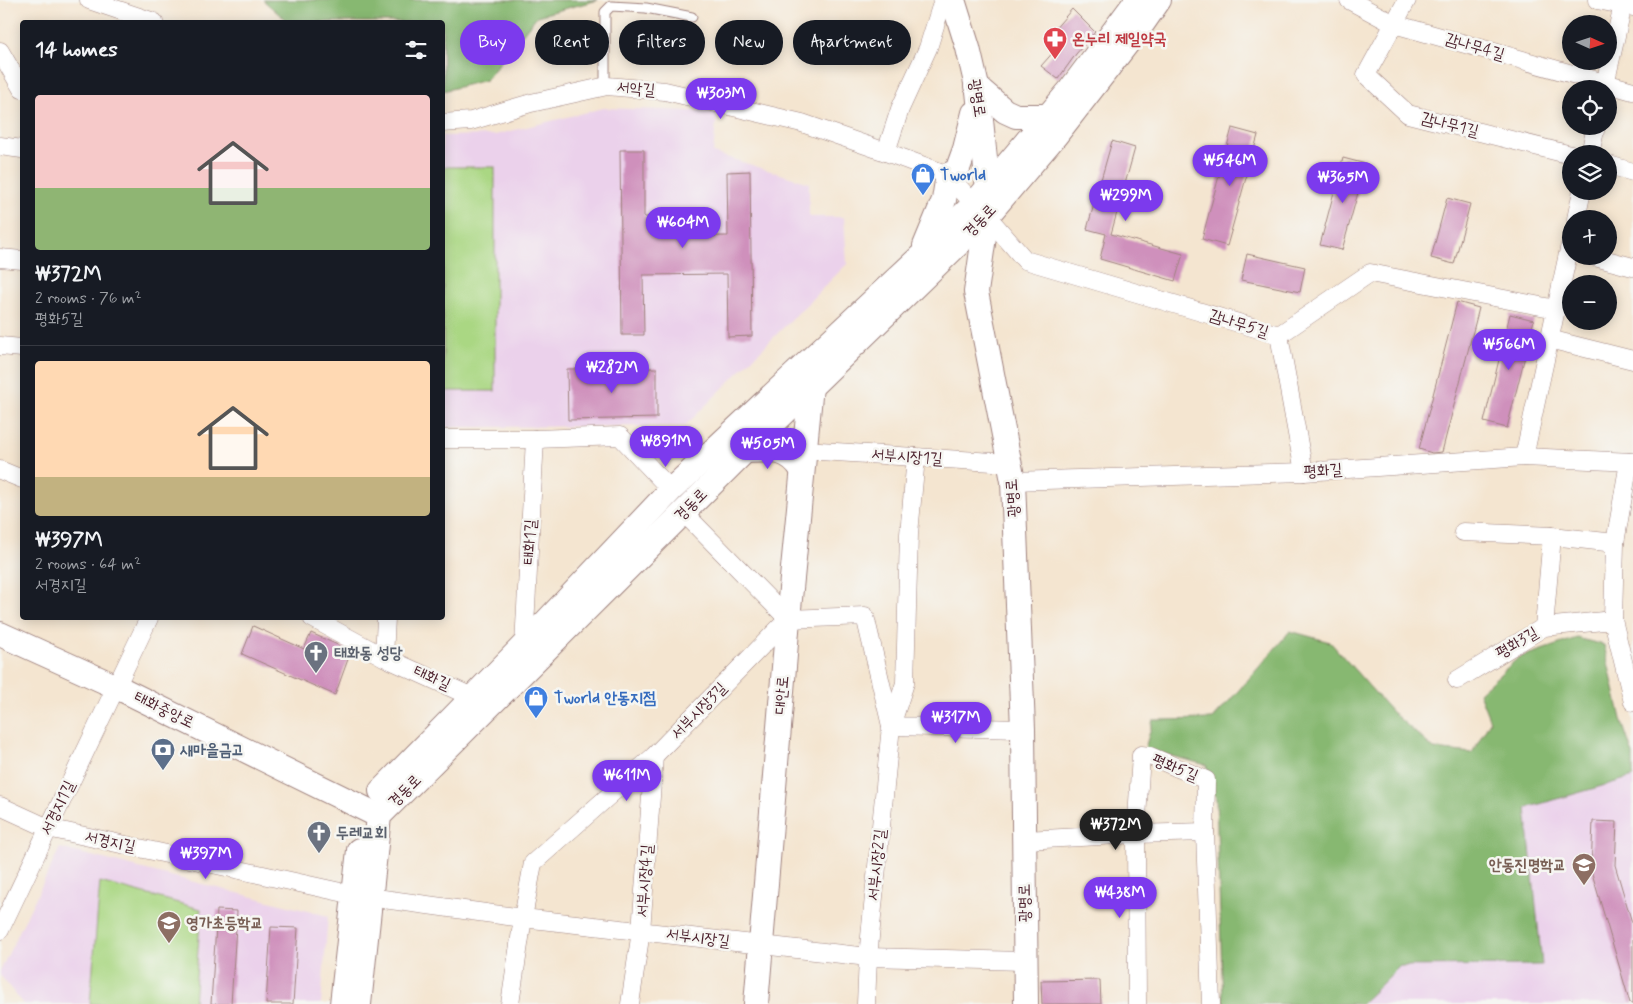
<!DOCTYPE html>
<meta charset="utf-8">
<style>
:root{--surface:#171b24;--page:#242831;--text:#f1f3f6;--muted:#9ea1a6;--line:#363941;--accent:#7c3aed}
body{margin:0;font-family:Mynerve,"Poor Story",sans-serif;background:var(--page);color:var(--text);height:100vh;display:flex;flex-direction:column;font-size:19px;white-space:nowrap}
*{box-sizing:border-box;margin:0}
p{font-size:16px;color:var(--muted)}
.icon{flex:none;width:28px;height:28px;fill:none;stroke:currentColor;stroke-width:2;stroke-linecap:round;stroke-linejoin:round}
.map{position:relative;flex:1;overflow:hidden}
.details{position:absolute;left:20px;top:20px;width:425px;height:600px;display:flex;flex-direction:column;background:var(--surface);border-radius:5px;box-shadow:0 2px 12px #0003}
.details>*{flex:none}
.hud{position:absolute;left:460px;top:20px;width:475px;height:45px;display:flex;gap:10px}
.needle{width:32px;rotate:93deg}
.buttons{position:absolute;left:1562px;top:15px;display:grid;gap:10px}
.buttons a{display:grid;place-items:center;width:55px;height:55px;border-radius:50%;background:var(--surface);box-shadow:0 2px 12px #0003;font-size:25px}
.price{position:absolute;translate:-50% -42px;padding:0 11px;border-radius:18px;background:var(--accent);color:#fff;font-size:16px;line-height:32px;filter:drop-shadow(0 1px 2px #0008)}
.price::after{content:'';position:absolute;left:50%;top:30px;width:15px;height:11px;margin-left:-8px;background:inherit;clip-path:polygon(0 0,100% 0,50% 100%)}
.price.selected{background:#222;color:#fff}
ul{padding:0;list-style:none}
li{display:grid;align-content:center;gap:10px;height:265px;padding:0 15px}
li+li{border-top:1px solid var(--line)}
li span{display:grid;place-items:center;height:155px;border-radius:5px;color:#555}
li>.icon{margin-inline-start:auto}
span .icon{width:90px;height:90px;fill:#fffc;stroke-width:1}
li b{font-size:21px}
h2{display:flex;justify-content:space-between;align-items:center;height:60px;padding:0 15px;font-size:21px}
.tag{padding:0 18px;border-radius:22px;background:var(--surface);box-shadow:0 2px 12px #0003;font-size:18px;line-height:45px}
.tag.selected{background:var(--accent);color:#fff}
.map>svg:first-child{display:block}
</style>
<div class="map">
<svg width="1633" height="1004" viewBox="0 0 1633 1004">
<rect width="100%" height="100%" fill="#f6f6f2"/>
<filter id="ink" filterUnits="userSpaceOnUse"><feTurbulence type="fractalNoise" baseFrequency=".02" numOctaves="2"/><feDisplacementMap in="SourceGraphic" scale="10" xChannelSelector="R" yChannelSelector="G"/><feConvolveMatrix kernelMatrix="1 2 1 2 8 2 1 2 1" color-interpolation-filters="sRGB"/></filter>
<filter id="wash" filterUnits="userSpaceOnUse"><feTurbulence type="fractalNoise" baseFrequency=".0096" numOctaves="4" result="noise"/><feDisplacementMap in="SourceGraphic" scale="20" xChannelSelector="R" yChannelSelector="G"/><feGaussianBlur stdDeviation="1.12" result="paint"/><feColorMatrix in="noise" values="0 0 0 0 0 0 0 0 0 0 0 0 0 0 0 0 0 1.4 0 .05"/><feComposite in="paint" operator="in"/></filter>
<g filter="url(#wash)">
<rect width="100%" height="100%" fill="#f4e5d0"/>
<g fill="#ebd1eb">
<path d="M603 108 717 112 713 153 809 183V217H844L847 264 685 426 443 427 442 136 495 135Z"/>
<path d="M1633 777V1004H1361L1400 966 1542 965 1526 808Z"/>
<path d="M60 848 328 916 321 1004H23L0 975V971Z"/>
</g>
<g fill="#aad783" stroke="#7a7b57">
<rect x="443" y="167" width="52" height="224"/>
<path d="M100 882 201 909 194 1004H90Z"/>
</g>
<g fill="#87b871" stroke="#686c4e">
<path d="M263 0H598L537 16 486 80 443 91 442 22H288Z"/>
<path d="M1290 631 1330 642 1392 712 1434 749 1472 753 1490 721 1479 693 1518 658 1577 638 1604 645 1621 719 1633 755V777L1526 808 1542 965 1400 966 1361 1004H1223L1216 798 1206 765 1145 749 1153 720 1213 719 1247 681Z"/>
</g>
<g id="blocks">
<g fill="#cf90bc">
<path d="M1072 9 1095 32 1076 54 1058 79 1041 66 1064 40 1054 30Z"/>
<path d="M1232 128 1258 135 1227 246 1202 239Z"/>
<path d="M1112 141 1135 148 1111 234 1183 254 1175 281 1100 259 1106 234 1087 229Z"/>
<path d="M620 150H644V217H659L660 237 728 236 727 172 750 171 752 336 728 337 727 274 643 275 644 335H622Z"/>
<path d="M1343 158 1366 164 1342 250 1320 245Z"/>
<path d="M1447 198 1470 204 1454 264 1431 258Z"/>
<path d="M1247 254 1305 267 1300 292 1241 280Z"/>
<path d="M1457 302 1479 308 1442 452 1432 453 1419 449Z"/>
<path d="M1510 314 1534 320 1507 428 1484 422Z"/>
<path d="M657 368V418L568 420 567 369Z"/>
<path d="M253 626 304 649 311 633 351 651 335 695 242 654Z"/>
<path d="M1593 821 1617 822 1615 865 1633 926V1003H1630L1591 870Z"/>
<path d="M217 910 237 911 231 1004H211Z"/>
<path d="M271 927 298 928 293 1004H266Z"/>
<path d="M1100 980 1101 1004H1042L1041 981Z"/>
</g>
</g>
</g>
<g filter="url(#ink)">
<use href="#blocks" fill-opacity="0" stroke="#9f827e" stroke-width="1"/>
<g fill="none" stroke-linecap="round" stroke-linejoin="round">
<defs>
<path id="lane" d="M605 86V12L611 6 646 8 692 17"/>
<g id="street">
<path d="M89 0 154 22"/>
<path d="M1349 0 1394 24 1633 91"/>
<path d="M1407 0 1366 75 1408 114 1571 155"/>
<path d="M1597 0 1633 7"/>
<path d="M0 51 22 89"/>
<path d="M1604 89 1624 0"/>
<path d="M442 123 471 121 531 103 607 86 665 91 802 123 886 152 948 175 974 204 987 216 1025 260 1279 335 1370 273 1556 309"/>
<path d="M0 146 22 149"/>
<path d="M886 152 900 109 928 48 943 0"/>
<path d="M1590 154 1596 126"/>
<path d="M1609 165 1633 172"/>
<path d="M1576 219 1582 191"/>
<path d="M1591 256 1633 267"/>
<path d="M0 258 22 260"/>
<path d="M1279 335 1304 472"/>
<path d="M1549 339 1633 360"/>
<path d="M0 346 22 348"/>
<path d="M442 439H535L620 436 671 490"/>
<path d="M804 450 1009 463"/>
<path d="M916 457 909 534 905 683 891 726 1023 729"/>
<path d="M1524 457 1571 240"/>
<path d="M0 470 22 479"/>
<path d="M1013 481 1304 472 1524 457 1633 462"/>
<path d="M683 512 788 619"/>
<path d="M1463 532 1552 536 1615 543"/>
<path d="M312 618 384 657 472 697"/>
<path d="M788 619 865 616 891 726 868 957 866 1004"/>
<path d="M1613 620 1615 543 1629 462"/>
<path d="M1544 627 1552 536"/>
<path d="M524 645 535 439"/>
<path d="M384 657 386 618"/>
<path d="M1457 680 1544 627 1613 620 1633 702"/>
<path d="M0 806 48 828 354 895 523 918 868 957 1026 961"/>
<path d="M1025 840 1136 834 1205 832"/>
<path d="M0 930 149 618"/>
<path d="M510 1004 523 918 533 863 654 756 788 619"/>
<path d="M630 1004 641 931 654 756"/>
<path d="M1137 1004 1136 834 1141 755 1150 756 1206 780 1205 832 1211 1004"/>
</g>
<g id="secondary">
<path d="M953 0 968 48 978 91 988 188 987 216 976 292 1013 481 1023 729 1026 1004"/>
<path d="M976 86 1005 111 1016 116H1047"/>
<path d="M925 246 944 200 948 175 957 171 965 149 974 113"/>
<path d="M745 451C769 450 788 447 802 470"/>
<path d="M0 634 117 687 379 816"/>
<path d="M381 791 524 645 671 490 920 257 974 204 1070 90 1137 0"/>
<path d="M342 1004 359 850"/>
<path d="M359 1004 379 816 745 451 987 216 1056 135 1143 23 1159 0"/>
<path d="M756 1004 788 619 811 386"/>
</g>
</defs>
<use href="#lane" stroke="#9f827e" stroke-width="11"/>
<use href="#street" stroke="#9f827e" stroke-width="19"/>
<use href="#secondary" stroke="#9f827e" stroke-width="26"/>
<use href="#lane" stroke="#fff" stroke-width="9"/>
<use href="#street" stroke="#fff" stroke-width="18"/>
<use href="#secondary" stroke="#fff" stroke-width="24"/>
</g>
</g>
<defs>
<symbol id="pharmacy-pin" viewBox="-11 -11 22 30"><path d="M0 17L-7.5 6A9.5 9.5 0 1 1 7.5 6Z" fill="#e0444e" stroke="#f6f6f2"/><path d="M-2-6h4v4h4v4h-4v4h-4v-4h-4v-4h4Z" fill="#fff"/></symbol>
<symbol id="shop-pin" viewBox="-11 -11 22 30"><path d="M0 17L-7.5 6A9.5 9.5 0 1 1 7.5 6Z" fill="#3f7fe0" stroke="#f6f6f2"/><path d="M-5-2.5h2.3a2.7 3.5 0 0 1 5.4 0H5L5.5 6h-11ZM-1.5-2.5h3a1.5 2.3 0 0 0-3 0Z" fill="#fff"/></symbol>
<symbol id="church-pin" viewBox="-11 -11 22 30"><path d="M0 17L-7.5 6A9.5 9.5 0 1 1 7.5 6Z" fill="#6b7280" stroke="#f6f6f2"/><path d="M-1.2-6h2.4v3.5h3.3v2.4h-3.3V6h-2.4V-.1h-3.3v-2.4h3.3Z" fill="#fff"/></symbol>
<symbol id="bank-pin" viewBox="-11 -11 22 30"><path d="M0 17L-7.5 6A9.5 9.5 0 1 1 7.5 6Z" fill="#5c6f8a" stroke="#f6f6f2"/><path d="M-6-4H6V4H-6ZM0-2.3a2.3 2.3 0 1 0 0 4.6a2.3 2.3 0 1 0 0-4.6Z" fill="#fff"/></symbol>
<symbol id="school-pin" viewBox="-11 -11 22 30"><path d="M0 17L-7.5 6A9.5 9.5 0 1 1 7.5 6Z" fill="#8d6e63" stroke="#f6f6f2"/><path d="M0-5L7-2L0 1L-7-2ZM-4 1L0 2.5L4 1V4Q0 6-4 4Z" fill="#fff"/></symbol>
</defs>
<g fill-rule="evenodd">
<use href="#pharmacy-pin" x="1041" y="25" width="28" height="38"/>
<use href="#shop-pin" x="909" y="161" width="28" height="38"/>
<use href="#church-pin" x="302" y="639" width="28" height="38"/>
<use href="#shop-pin" x="522" y="684" width="28" height="38"/>
<use href="#bank-pin" x="149" y="736" width="28" height="38"/>
<use href="#church-pin" x="305" y="819" width="28" height="38"/>
<use href="#school-pin" x="1570" y="851" width="28" height="38"/>
<use href="#school-pin" x="155" y="909" width="28" height="38"/>
</g>
<g text-anchor="middle" dominant-baseline="central" stroke-width="5" stroke-linejoin="round" paint-order="stroke">
<g font-size="16" font-weight="bold" fill="#be3a42" stroke="#f6f6f2" text-anchor="start">
<text x="1072" y="39">온누리 제일약국</text>
</g>
<g font-size="16" fill="#4a1f2b" stroke="#f6f6f2">
<text transform="translate(1475 47) rotate(16)">감나무4길</text>
<text transform="translate(636 89) rotate(5)">서악길</text>
<text transform="translate(977 98) rotate(81)">광명로</text>
<text transform="translate(1450 125) rotate(14)">감나무1길</text>
<text transform="translate(980 221) rotate(-46)">경동로</text>
<text transform="translate(1239 324) rotate(17)">감나무5길</text>
<text transform="translate(907 457) rotate(4)">서부시장1길</text>
<text transform="translate(1323 471) rotate(-4)">평화길</text>
<text transform="translate(1013 498) rotate(-94)">광명로</text>
<text transform="translate(691 505) rotate(-45)">경동로</text>
<text transform="translate(530 542) rotate(-87)">태화1길</text>
<text transform="translate(1517 643) rotate(-31)">평화3길</text>
<text transform="translate(432 678) rotate(24)">태화길</text>
<text transform="translate(782 695) rotate(-85)">대안로</text>
<text transform="translate(164 710) rotate(26)">태화중앙로</text>
<text transform="translate(699 711) rotate(-46)">서부시장3길</text>
<text transform="translate(1175 768) rotate(22)">평화5길</text>
<text transform="translate(405 791) rotate(-45)">경동로</text>
<text transform="translate(58 808) rotate(-64)">서경지1길</text>
<text transform="translate(110 842) rotate(12)">서경지길</text>
<text transform="translate(877 865) rotate(-84)">서부시장2길</text>
<text transform="translate(645 881) rotate(-86)">서부시장4길</text>
<text transform="translate(1025 903) rotate(-91)">광명로</text>
<text transform="translate(698 938) rotate(7)">서부시장길</text>
</g>
<g font-size="16" font-weight="bold" fill="#366cbe" stroke="#f6f6f2" text-anchor="start">
<text x="940" y="175">Tworld</text>
<text x="554" y="698">Tworld 안동지점</text>
</g>
<g font-size="16" font-weight="bold" fill="#5b616d" stroke="#f6f6f2" text-anchor="start">
<text x="334" y="653">태화동 성당</text>
<text x="336" y="833">두레교회</text>
</g>
<g font-size="16" font-weight="bold" fill="#4e5e75" stroke="#f6f6f2" text-anchor="start">
<text x="180" y="750">새마을금고</text>
</g>
<g font-size="16" font-weight="bold" fill="#785e54" stroke="#f6f6f2" text-anchor="end">
<text x="1566" y="865">안동진명학교</text>
<text x="186" y="923" text-anchor="start">영가초등학교</text>
</g>
</g>
</svg>
<div class="buttons">
<a><svg class="needle" viewBox="-14 -14 28 28"><path d="M0-13l5 13h-10z" fill="#e53935"/><path d="M0 13l5-13h-10z" fill="#9ea1a6"/></svg></a>
<a><svg class="icon" aria-label="locate" viewBox="0 0 24 24"><circle cx="12" cy="12" r="6"/><path d="M12 2v4M12 18v4M2 12h4M18 12h4"/></svg></a>
<a><svg class="icon" aria-label="layers" viewBox="0 0 24 24"><path d="M12 4l9 5-9 5-9-5zM3 14l9 5 9-5"/></svg></a>
<a>+</a>
<a>−</a>
</div>
<b class="price" style="left:721px;top:120px">₩303M</b>
<b class="price" style="left:1230px;top:187px">₩546M</b>
<b class="price" style="left:1343px;top:204px">₩365M</b>
<b class="price" style="left:1126px;top:222px">₩299M</b>
<b class="price" style="left:683px;top:249px">₩604M</b>
<b class="price" style="left:1509px;top:371px">₩566M</b>
<b class="price" style="left:612px;top:394px">₩282M</b>
<b class="price" style="left:666px;top:468px">₩891M</b>
<b class="price" style="left:768px;top:470px">₩505M</b>
<b class="price" style="left:956px;top:744px">₩317M</b>
<b class="price" style="left:627px;top:802px">₩611M</b>
<b class="price selected" style="left:1116px;top:851px">₩372M</b>
<b class="price" style="left:206px;top:880px">₩397M</b>
<b class="price" style="left:1120px;top:919px">₩438M</b>
<div class="hud">
<a class="tag selected">Buy</a>
<a class="tag">Rent</a>
<a class="tag">Filters</a>
<a class="tag">New</a>
<a class="tag">Apartment</a>
</div>
<section class="details">
<h2>14 homes<svg class="icon" aria-label="filters" viewBox="0 0 24 24"><path d="M4 7h16M4 17h16"/><circle cx="9" cy="7" r="2"/><circle cx="15" cy="17" r="2"/></svg></h2>
<ul>
<li><span style="background:linear-gradient(#f6c9c9 60%,#8fb573 0)"><svg class="icon" aria-label="home" viewBox="0 0 24 24"><path d="M3 11l9-7 9 7M6 9v11h12V9"/></svg></span><div><b>₩372M</b><p>2 rooms · 76 m²</p><p>평화5길</p></div></li>
<li><span style="background:linear-gradient(#ffd9b3 75%,#c2b280 0)"><svg class="icon" aria-label="home" viewBox="0 0 24 24"><path d="M3 11l9-7 9 7M6 9v11h12V9"/></svg></span><div><b>₩397M</b><p>2 rooms · 64 m²</p><p>서경지길</p></div></li>
</ul>
</section>
</div>
